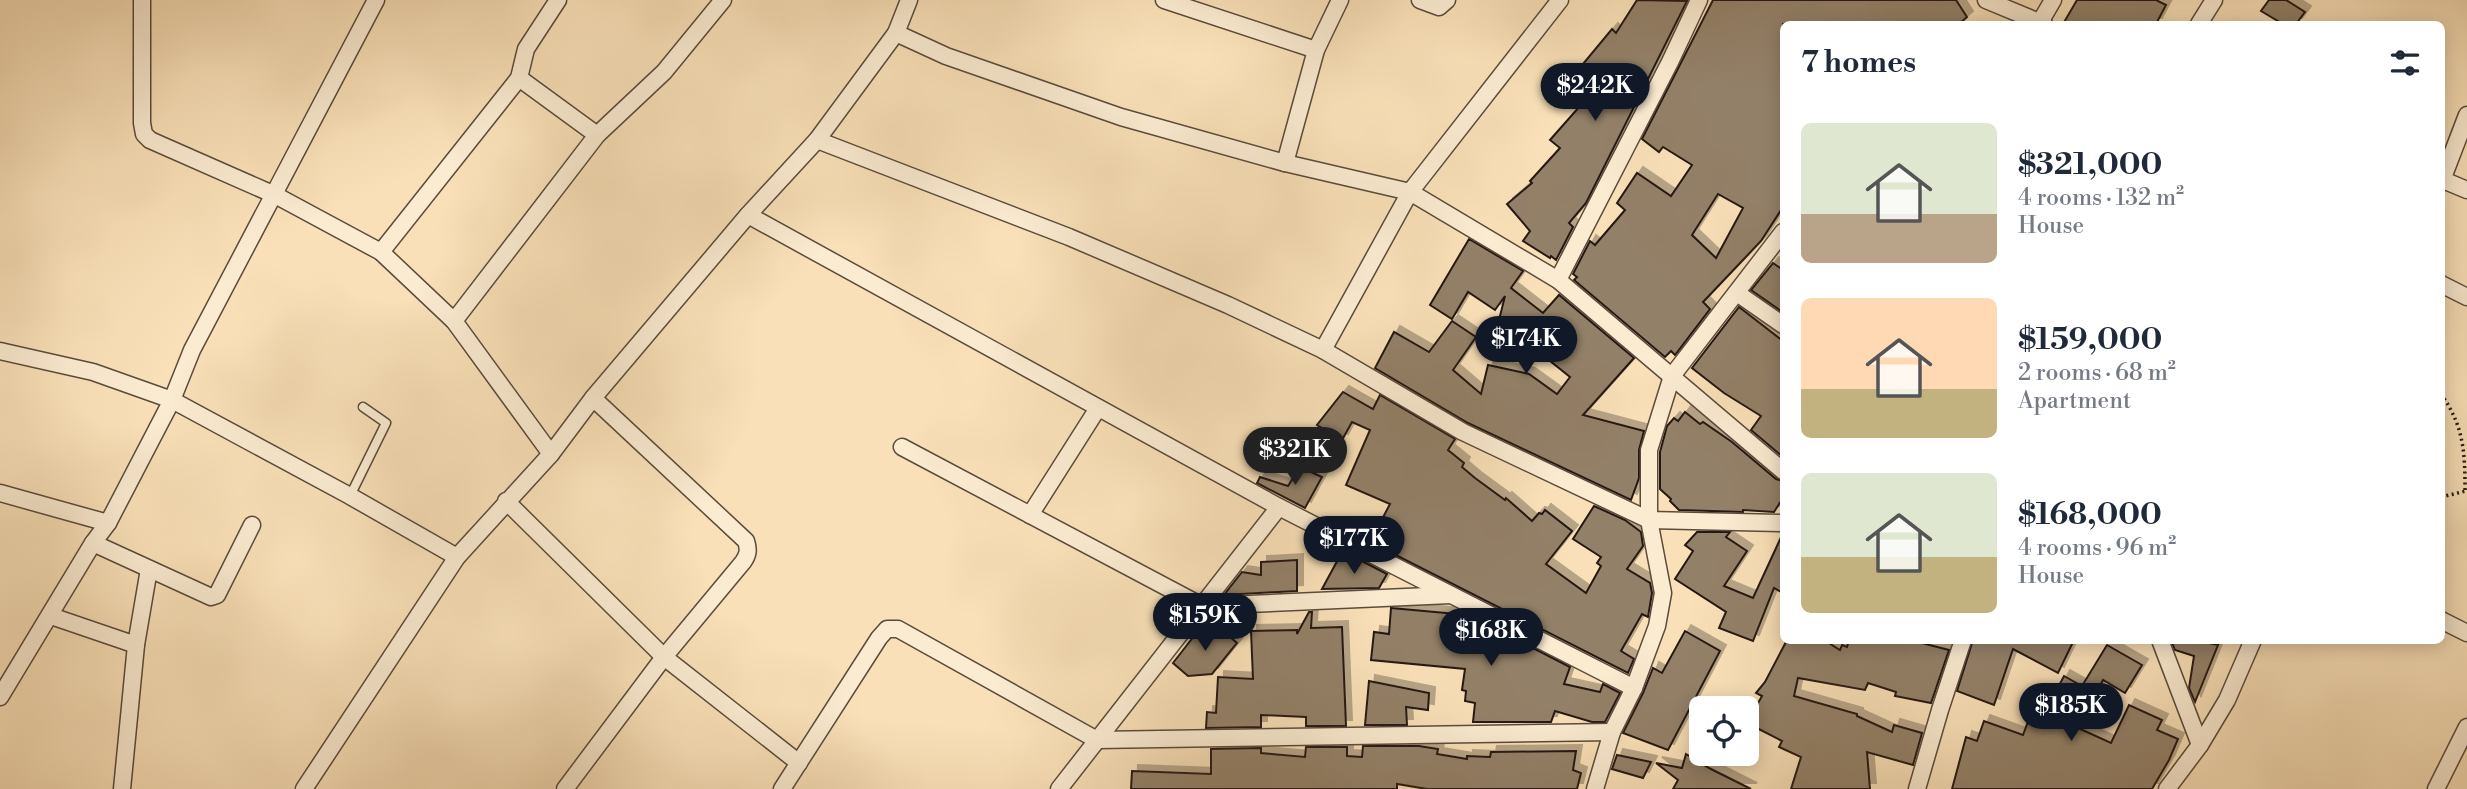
<!DOCTYPE html>
<meta charset="utf-8">
<style>
:root{--surface:#fff;--page:#f2f2f3;--text:#1f2937;--muted:#747a83;--accent:#111827}
body{margin:0;font-family:"Libre Bodoni",serif;background:var(--page);color:var(--text);height:100vh;display:flex;flex-direction:column;font-size:26px;white-space:nowrap}
*{box-sizing:border-box;margin:0}
p{font-size:23px;color:var(--muted)}
.icon{flex:none;width:38px;height:38px;fill:none;stroke:currentColor;stroke-width:2;stroke-linecap:round;stroke-linejoin:round}
.map{position:relative;flex:1;overflow:hidden}
.panel{position:absolute;left:1780px;top:21px;width:665px;height:623px;display:flex;flex-direction:column;background:var(--surface);border-radius:10px;box-shadow:0 4px 18px #0003}
.panel>*{flex:none}
.tools{position:absolute;left:1689px;top:696px;display:grid;gap:14px}
.tools a{display:grid;place-items:center;width:70px;height:70px;border-radius:10px;background:var(--surface);box-shadow:0 4px 18px #0003;font-size:35px}
.price{position:absolute;translate:-50% -60px;padding:0 16px;border-radius:24px;background:var(--accent);color:#fff;font-size:23px;line-height:46px;filter:drop-shadow(0 2px 4px #0008)}
.price::after{content:'';position:absolute;left:50%;top:42px;width:21px;height:16px;margin-left:-10px;background:inherit;clip-path:polygon(0 0,100% 0,50% 100%)}
.price.current{background:#222;color:#fff}
ul{padding:0;list-style:none}
li{display:flex;align-items:center;gap:21px;height:175px;padding:0 21px}
li span{display:grid;place-items:center;flex:none;width:196px;height:140px;border-radius:10px;color:#555}
li>.icon{margin-inline-start:auto}
span .icon{width:84px;height:84px;fill:#fffc;stroke-width:1}
li b{font-size:30px}
h2{display:flex;justify-content:space-between;align-items:center;height:84px;padding:0 21px;font-size:30px}
.map>svg:first-child{display:block}
</style>
<div class="map">
<svg width="2467" height="789" viewBox="0 0 2467 789">
<defs>
<filter id="shadow"><feDropShadow dx="6" dy="-6" stdDeviation="0" flood-color="#0004"/></filter>
</defs>
<rect width="100%" height="100%" fill="#f9e0b8"/>
<filter id="stains"><feTurbulence type="fractalNoise" baseFrequency=".00286" numOctaves="4"/><feColorMatrix values="0 0 0 0 .2 0 0 0 0 .09 0 0 0 0 .02 0 0 0 .5 -.17"/></filter>
<radialGradient id="worn" r=".72"><stop offset=".6" stop-color="#630" stop-opacity="0"/><stop offset="1" stop-color="#630" stop-opacity=".3"/></radialGradient>
<g fill="#938068" stroke="#251912" stroke-width="2" fill-rule="evenodd" filter="url(#shadow)">
<path d="M1637 0 1687 1 1586 203 1569 223 1573 227 1556 260 1551 256 1550 258 1523 241 1530 231 1507 204 1532 183 1530 181 1560 148 1550 140 1588 97 1568 82 1612 29 1616 33Z"/>
<path d="M1713 0H1956L1967 17 1959 24H1783V207L1761 241 1703 302 1710 309 1675 355 1671 351 1665 357 1574 280 1577 277 1573 274 1590 241 1595 245 1625 210 1617 203 1637 173 1671 196 1692 165 1663 147 1659 152 1642 139ZM1718 194 1743 208 1716 258 1692 235Z"/>
<path d="M2077 0H2156L2166 5 2156 24H2063Z"/>
<path d="M2269 0H2286L2305 12 2296 24H2283L2261 11Z"/>
<path d="M1469 239 1523 271 1511 288 1543 313 1559 295 1634 358 1583 415 1644 431 1639 450V478L1631 500 1468 423 1375 368 1394 332 1429 352 1452 321 1476 337 1453 370 1481 394 1488 365 1529 374 1557 394 1570 377 1499 320 1505 296 1495 310 1468 292 1452 319 1430 305Z"/>
<path d="M1773 263 1783 270V308L1781 311 1751 290Z"/>
<path d="M1739 307 1783 341V457L1751 430 1761 416 1724 393 1692 368Z"/>
<path d="M1343 392 1373 409 1380 395 1455 439 1448 450 1464 463 1462 467 1475 478 1505 500 1506 498 1532 521 1539 513 1542 514 1545 510 1572 531 1546 564 1586 593 1601 566 1597 563 1601 557 1573 539 1594 506 1625 520 1641 532 1643 546 1627 569 1650 583 1652 593 1648 617 1642 614 1621 651 1634 659 1628 673 1370 542 1390 504 1346 485 1370 430 1352 422 1342 440 1317 425Z"/>
<path d="M1685 412 1700 424 1703 422 1732 442 1776 479 1783 481V498L1774 512 1743 510V512L1679 510 1670 501 1671 499 1660 489V452L1667 426 1674 418 1678 421Z"/>
<path d="M1300 467 1322 477 1305 508 1257 483 1260 477 1288 486Z"/>
<path d="M1697 532H1730L1726 537 1747 551 1724 586 1753 598 1783 533V593L1774 588 1753 641 1719 628 1726 612 1675 579 1693 551 1685 545Z"/>
<path d="M1341 554 1358 564 1360 560 1387 574 1379 588 1322 589Z"/>
<path d="M1297 560V591L1224 595 1242 572 1261 575V562Z"/>
<path d="M1391 608 1468 615 1570 667 1564 684 1600 692 1603 684 1620 693 1605 722H1592L1555 711 1551 722H1473L1475 703 1465 701 1466 691 1462 690 1465 669 1371 660 1374 632 1389 634Z"/>
<path d="M1309 612H1312L1311 628 1342 627 1346 726H1306V717L1261 715V727L1206 728 1207 712 1216 713 1218 677 1253 679 1251 631 1297 630V634Z"/>
<path d="M1198 631H1223L1237 643 1212 674 1188 676 1173 663Z"/>
<path d="M1685 631 1720 651 1668 750 1623 733 1643 693 1653 668 1662 673Z"/>
<path d="M1787 640H1824L1840 650 1842 645 1847 647 1849 640H1910L1949 650 1931 703 1895 696 1896 692 1868 683 1865 690 1798 678 1794 696 1857 714V716L1892 732 1894 725 1922 733 1913 765 1867 752 1870 789H1791L1801 757 1779 747 1782 741 1747 723 1762 696 1756 693 1765 682Z"/>
<path d="M1973 640H2074L2058 673 2013 649 1994 705 1957 691Z"/>
<path d="M2171 640H2210L2209 643 2218 645 2195 702 2189 688 2194 656 2175 650Z"/>
<path d="M2107 645 2142 665 2125 693 2103 680 2078 728 2111 743 2129 705 2162 720 2157 730 2178 739 2169 760 2152 789H1952L1966 737 1977 741 1984 721 2023 735 2033 708 2045 712 2064 676 2082 686Z"/>
<path d="M1369 681 1429 693 1428 710 1406 707 1407 725H1365Z"/>
<path d="M1363 746H1419L1438 749 1437 754 1467 759V756L1490 757 1491 752 1576 751 1573 770 1581 773 1577 789H1427L1397 784V789H1131L1132 771 1211 774V749L1261 748V753L1305 757 1306 747H1347V756L1362 757Z"/>
<path d="M1686 754 1709 768 1751 789H1673L1678 780 1656 763 1682 768Z"/>
<path d="M1617 755 1651 762 1643 778 1612 769Z"/>
</g>
<g fill="none" stroke-linecap="round" stroke-linejoin="round">
<defs>
<path id="lane" d="M350 496 386 423 363 407"/>
<g id="street">
<path d="M142 0V123L144 134 150 140 275 195 381 252 454 321 551 454"/>
<path d="M1164 0 1316 50"/>
<path d="M1420 0 1439 7 1447 0"/>
<path d="M1986 0 2044 24"/>
<path d="M2039 24 2053 0"/>
<path d="M2199 24 2214 0"/>
<path d="M896 33 946 56 1121 117 1285 163 1410 192 1558 280 1783 471"/>
<path d="M519 78 597 135"/>
<path d="M817 140 1069 237 1228 305 1323 350 1463 432 1649 520 1783 523"/>
<path d="M1285 163 1316 50 1340 0"/>
<path d="M2443 180 2467 190"/>
<path d="M2441 183 2467 115"/>
<path d="M748 215 1279 507 1634 688"/>
<path d="M381 252 519 78 526 49 558 0"/>
<path d="M1558 280 1670 62 1699 0"/>
<path d="M2441 284 2467 297"/>
<path d="M1737 293 1783 325"/>
<path d="M454 321 597 135 664 72 723 0"/>
<path d="M1323 350 1410 192 1560 0"/>
<path d="M0 351 93 372 172 400 350 496 457 557"/>
<path d="M902 447 1202 606 1451 595"/>
<path d="M0 493 108 523"/>
<path d="M506 501 664 657 799 763"/>
<path d="M1030 515 1098 408"/>
<path d="M93 543 211 597 217 595 252 525"/>
<path d="M51 616 136 645"/>
<path d="M2441 620 2467 633"/>
<path d="M2160 640 2200 745"/>
<path d="M0 697 93 543 108 523 172 400 192 350 376 0"/>
<path d="M122 789 136 645 149 569"/>
<path d="M304 789 457 557 551 454 593 398 748 215 817 140 896 33 909 0"/>
<path d="M565 789 664 657 743 562C748 555 749 550 746 541L593 398"/>
<path d="M782 789 879 638 887 629H898L1097 740 1612 732"/>
<path d="M1059 789 1279 507"/>
<path d="M1595 789 1612 732 1634 688 1657 626 1663 593 1649 520V450L1672 376 1783 232"/>
<path d="M1917 789 1940 710 1963 640"/>
<path d="M2167 789 2200 745 2227 700 2253 640"/>
<path d="M2436 789 2467 727"/>
</g>
</defs>
<use href="#lane" stroke="#5a4b3c" stroke-width="11"/>
<use href="#street" stroke="#5a4b3c" stroke-width="19"/>
<g stroke="#251912" stroke-width="3.5" stroke-dasharray="2 3.5" stroke-linecap="butt">
<path d="M2441 394C2464 426 2465 453 2465 491"/>
<path d="M2441 497 2466 491"/>
</g>
<use href="#lane" stroke="#fbebd1" stroke-width="8"/>
<use href="#street" stroke="#fbebd1" stroke-width="16"/>
</g>
<rect width="100%" height="100%" filter="url(#stains)"/>
<rect width="100%" height="100%" fill="url(#worn)"/>
</svg>
<div class="tools">
<a><svg class="icon" aria-label="locate" viewBox="0 0 24 24"><circle cx="12" cy="12" r="6"/><path d="M12 2v4M12 18v4M2 12h4M18 12h4"/></svg></a>
</div>
<b class="price" style="left:1595px;top:123px">$242K</b>
<b class="price" style="left:1526px;top:376px">$174K</b>
<b class="price current" style="left:1295px;top:487px">$321K</b>
<b class="price" style="left:1354px;top:576px">$177K</b>
<b class="price" style="left:1205px;top:653px">$159K</b>
<b class="price" style="left:1491px;top:668px">$168K</b>
<b class="price" style="left:2071px;top:743px">$185K</b>
<section class="panel">
<h2>7 homes<svg class="icon" aria-label="filters" viewBox="0 0 24 24"><path d="M4 7h16M4 17h16"/><circle cx="9" cy="7" r="2"/><circle cx="15" cy="17" r="2"/></svg></h2>
<ul>
<li><span style="background:linear-gradient(#dfe7d0 65%,#b9a48a 0)"><svg class="icon" aria-label="home" viewBox="0 0 24 24"><path d="M3 11l9-7 9 7M6 9v11h12V9"/></svg></span><div><b>$321,000</b><p>4 rooms · 132 m²</p><p>House</p></div></li>
<li><span style="background:linear-gradient(#ffd9b3 65%,#c2b280 0)"><svg class="icon" aria-label="home" viewBox="0 0 24 24"><path d="M3 11l9-7 9 7M6 9v11h12V9"/></svg></span><div><b>$159,000</b><p>2 rooms · 68 m²</p><p>Apartment</p></div></li>
<li><span style="background:linear-gradient(#dfe7d0 60%,#c2b280 0)"><svg class="icon" aria-label="home" viewBox="0 0 24 24"><path d="M3 11l9-7 9 7M6 9v11h12V9"/></svg></span><div><b>$168,000</b><p>4 rooms · 96 m²</p><p>House</p></div></li>
</ul>
</section>
</div>
